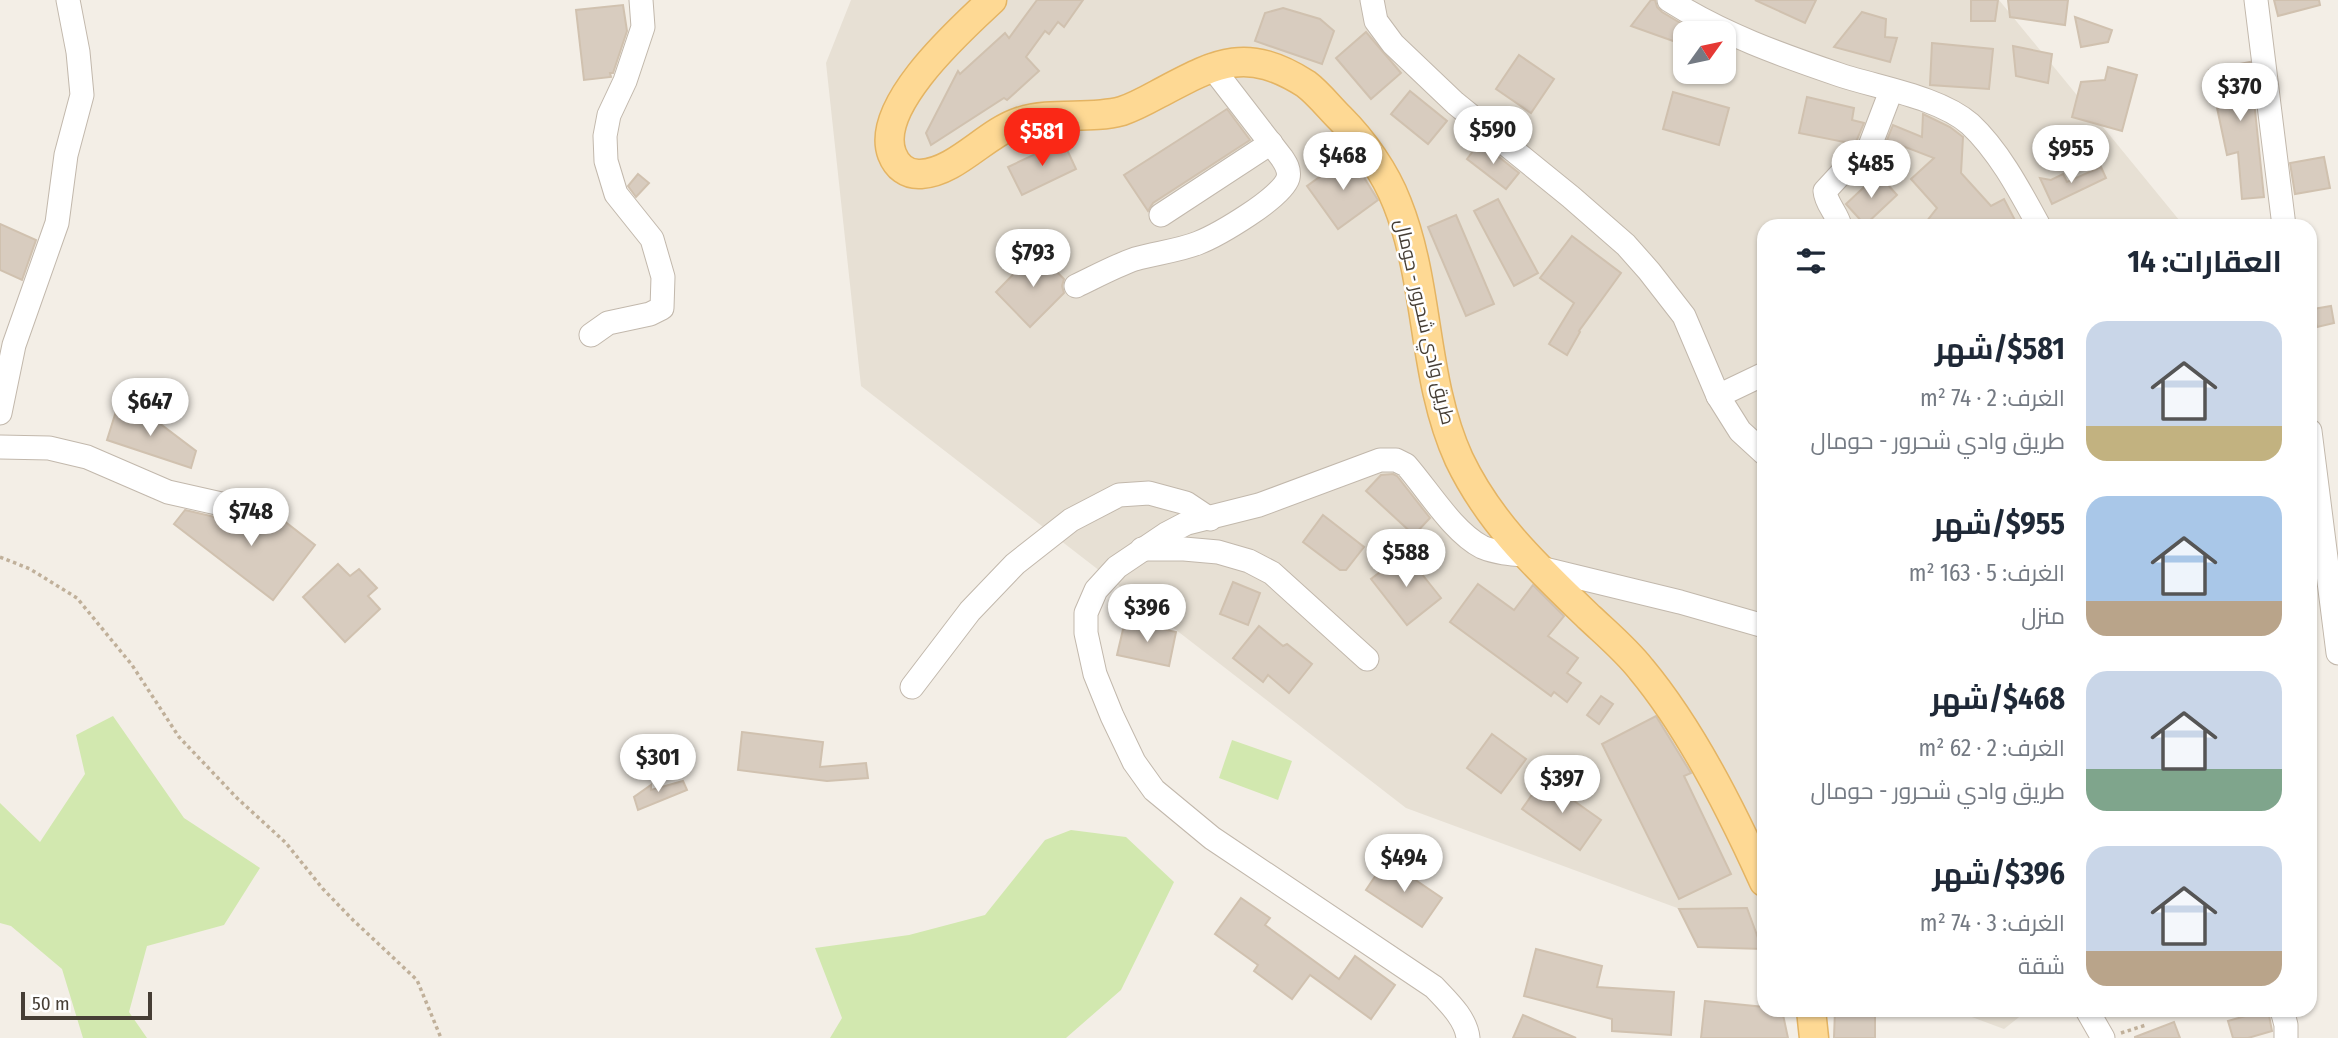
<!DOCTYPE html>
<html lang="ar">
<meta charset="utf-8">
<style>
:root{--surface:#fff;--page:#f2f2f3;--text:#1f2937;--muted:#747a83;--accent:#fa2816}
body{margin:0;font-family:"Fira Sans Condensed",Cairo,sans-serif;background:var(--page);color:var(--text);direction:rtl;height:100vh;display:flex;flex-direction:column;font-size:26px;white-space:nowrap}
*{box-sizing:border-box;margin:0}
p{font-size:23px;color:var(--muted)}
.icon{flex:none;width:38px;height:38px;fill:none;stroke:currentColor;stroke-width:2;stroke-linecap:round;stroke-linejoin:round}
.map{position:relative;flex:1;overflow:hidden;direction:ltr}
.panel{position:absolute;left:1757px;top:219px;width:560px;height:798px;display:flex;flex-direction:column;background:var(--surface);border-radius:21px;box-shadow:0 2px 5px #0004;direction:rtl}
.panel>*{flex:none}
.needle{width:46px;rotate:57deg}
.fabs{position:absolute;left:1673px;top:21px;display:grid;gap:14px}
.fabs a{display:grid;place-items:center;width:63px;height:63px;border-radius:14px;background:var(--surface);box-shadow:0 2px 5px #0004;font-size:35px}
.scale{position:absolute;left:21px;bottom:18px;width:131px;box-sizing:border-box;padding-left:7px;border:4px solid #463e35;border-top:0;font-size:19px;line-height:24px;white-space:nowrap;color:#463e35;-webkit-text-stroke:5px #fff;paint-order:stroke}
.price{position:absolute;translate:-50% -60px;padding:0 16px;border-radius:24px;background:#fff;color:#222;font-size:23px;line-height:46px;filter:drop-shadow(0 2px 4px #0008)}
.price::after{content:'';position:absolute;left:50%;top:42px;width:21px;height:16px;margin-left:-10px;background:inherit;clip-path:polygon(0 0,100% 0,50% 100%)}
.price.on{background:var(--accent);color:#fff}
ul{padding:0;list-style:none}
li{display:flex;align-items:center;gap:21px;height:175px;padding:0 35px}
li span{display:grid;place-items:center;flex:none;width:196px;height:140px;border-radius:21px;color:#555}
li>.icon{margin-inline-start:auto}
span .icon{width:84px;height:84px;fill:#fffc;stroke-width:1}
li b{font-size:30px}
h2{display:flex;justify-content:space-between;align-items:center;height:84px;padding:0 35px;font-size:30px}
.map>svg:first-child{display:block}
</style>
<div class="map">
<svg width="2338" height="1038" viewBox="0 0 2338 1038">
<rect width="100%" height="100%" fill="#f3eee6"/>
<g fill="#e7e0d4" fill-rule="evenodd">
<path d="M851 0H1999L2184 226H1764V940L1406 808 861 386 826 63ZM1685 33H1724V72H1685Z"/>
<path d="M1953 1010H2028L2004 1029Z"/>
</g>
<g fill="#d2e8af">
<path d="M113 716 184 818 260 868 224 925 147 946 129 1012 147 1038H83L62 969 11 926 0 923V803L40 842 85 774 76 735Z"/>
<path d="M1232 740 1292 761 1278 800 1219 778Z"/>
<path d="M1071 830 1126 837 1174 882 1121 990 1066 1038H830L842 1018 815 948 909 935 985 915 1045 840Z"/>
</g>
<g fill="#d8ccbf" stroke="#d0c1af" stroke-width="2">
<path d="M1037 0H1083L1064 27 1058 22 1049 34 1045 31 1026 57 1039 71 1007 100 1004 98 931 145 926 133 958 71 960 74 1005 33 1009 38Z"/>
<path d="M1651 0H1655L1657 7 1662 12 1687 27 1676 42 1631 26Z"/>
<path d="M1755 0H1816L1805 23Z"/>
<path d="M1971 0H1998L1995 21H1971Z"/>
<path d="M2008 0H2068L2065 25 2010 17Z"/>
<path d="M2274 0H2319L2320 5 2278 16Z"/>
<path d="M623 5 627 31 613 73H610L611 77 584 80 576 10Z"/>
<path d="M1283 8 1320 19 1334 31 1322 64 1255 41 1265 13Z"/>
<path d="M1862 12 1886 19 1885 37 1897 38 1890 62 1834 47Z"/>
<path d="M2075 17 2112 30 2108 42 2081 47Z"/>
<path d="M1366 32 1401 73 1371 99 1336 58Z"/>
<path d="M1932 43 1993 49 1989 89 1930 85Z"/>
<path d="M2013 46 2052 54 2048 83 2016 76Z"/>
<path d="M1519 55 1554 79 1531 113 1496 89Z"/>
<path d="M2250 62 2264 197 2242 199 2238 152 2227 155 2209 70Z"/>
<path d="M2108 67 2137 75 2122 131 2072 117 2081 82 2105 80Z"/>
<path d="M1410 91 1447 121 1428 144 1391 114Z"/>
<path d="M1673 92 1729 108 1719 145 1663 129Z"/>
<path d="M1807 97 1854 108 1852 120 1864 123 1856 142 1854 144 1799 133Z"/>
<path d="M1227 109 1250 140 1153 203 1148 211 1124 175Z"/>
<path d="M1923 114 1950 127 1963 137 1961 173 1991 206 2004 199 2018 226H1923L1937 208 1911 179 1934 158 1887 140 1893 125 1922 137Z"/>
<path d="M1063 141 1076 169 1022 195 1008 167Z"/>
<path d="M1480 142 1519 173 1506 189 1467 159Z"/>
<path d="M1350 155 1378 200 1338 229 1307 186Z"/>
<path d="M2324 157 2330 188 2295 194 2290 163Z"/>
<path d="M2101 167 2106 178 2052 204 2040 178 2051 180 2063 174 2067 182Z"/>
<path d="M638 174 649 183 636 197 628 186Z"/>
<path d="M1878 174 1897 195 1865 225 1846 204Z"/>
<path d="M1498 199 1538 273 1514 286 1474 211Z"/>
<path d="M1456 215 1494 304 1466 316 1428 227Z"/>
<path d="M0 224 36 240 22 280 0 270Z"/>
<path d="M1572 236 1621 273 1579 331 1580 332 1567 355 1549 344 1574 303 1540 278Z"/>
<path d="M1036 251 1064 279 1062 286 1064 293 1030 327 996 292Z"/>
<path d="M2331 306 2334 323 2317 327 2313 309Z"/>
<path d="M117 408 155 420 196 451 191 468 107 440Z"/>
<path d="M1393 474 1397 476 1430 518 1414 535 1366 491 1381 475Z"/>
<path d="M185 510 236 522 245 520 266 525 275 514 315 545 273 600 174 524Z"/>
<path d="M1323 515 1364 547 1346 570H1340L1303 542Z"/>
<path d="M1405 553 1441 598 1407 625 1371 579Z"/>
<path d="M338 564 350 576 359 569 377 588 368 596 380 609 345 642 303 597Z"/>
<path d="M1233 582 1260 593 1248 625 1220 614Z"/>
<path d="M1478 584 1514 610 1533 585 1564 616 1548 636 1578 658 1567 673 1581 683 1567 702 1554 692 1551 696 1450 622Z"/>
<path d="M1125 621 1176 632 1169 666 1117 655Z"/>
<path d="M1259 626 1283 646 1287 644 1312 664 1289 693 1268 675 1263 682 1233 658Z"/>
<path d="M1601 696 1613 704 1599 724 1587 715Z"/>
<path d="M1656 716 1691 773 1684 776 1731 874 1679 899 1602 744Z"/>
<path d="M742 732 823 742 820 767 866 763 868 778 827 781 738 770Z"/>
<path d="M1492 734 1526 759 1501 793 1467 768Z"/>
<path d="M1543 779 1601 820 1580 850 1522 809Z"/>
<path d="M683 781 687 790 638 810 634 797 651 785V790Z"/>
<path d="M1386 860 1442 898 1422 927 1366 890Z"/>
<path d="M1241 898 1270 918 1265 925 1339 979 1355 956 1395 985 1371 1019 1310 975 1292 999 1254 971 1258 965 1215 934Z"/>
<path d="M1747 908 1762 949 1698 947 1679 909Z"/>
<path d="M1536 949 1602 966 1597 987 1674 992 1671 1035 1612 1031V1019L1524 996Z"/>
<path d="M1705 1001 1764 1007V1010H1782L1788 1038H1701Z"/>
<path d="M1835 1010H1875V1038H1834Z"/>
<path d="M2248 1010H2268L2272 1031 2248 1038H2233L2228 1021 2249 1015Z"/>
<path d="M1523 1015 1530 1018 1576 1038H1513Z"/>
<path d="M2174 1022 2180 1038H2135V1037Z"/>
</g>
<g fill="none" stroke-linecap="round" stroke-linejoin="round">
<defs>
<g id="minor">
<path d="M1372 0 1376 21 1393 44 1455 103 1571 197 1626 245 1649 271 1684 316 1718 396 1740 431 1764 453"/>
<path d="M1669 0C1722 34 1781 55 1840 75 1879 88 1939 97 1970 124 1999 151 2020 191 2039 226"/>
<path d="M2256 0 2284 226"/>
<path d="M1161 215 1271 143"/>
<path d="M1840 226C1837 213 1826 204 1825 191L1849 165 1868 151 1891 91"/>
<path d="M1076 286C1095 277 1115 266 1135 259 1155 253 1178 251 1198 243 1218 235 1282 198 1288 178 1290 170 1286 164 1282 158L1211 66"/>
<path d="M591 335 608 323 650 314 662 308 663 277 652 239 616 194 606 161 605 136 609 115 625 81 643 27 641 0"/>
<path d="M1718 396 1764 374"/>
<path d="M0 413 14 345 57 223 66 155 82 95 78 52 68 0"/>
<path d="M2310 431 2338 653"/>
<path d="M0 447 49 448 87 457 168 492 239 508"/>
<path d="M1142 549H1184L1218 552 1249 561 1272 573 1367 659"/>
<path d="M1536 567 1680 602 1764 626"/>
<path d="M912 687 970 611 1015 564 1071 520 1119 495 1149 493 1186 503 1210 519"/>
<path d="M2087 1010 2103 1038"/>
<path d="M2282 1010 2286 1025V1038"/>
<path d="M1468 1038C1466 1018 1447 1001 1434 987L1212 838 1154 790 1134 762 1112 716 1095 674 1086 633V613L1096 590 1117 567 1166 534 1187 523 1259 505 1380 460H1396L1406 465C1428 490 1453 532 1482 547 1496 553 1512 554 1526 555"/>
</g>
<g id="major">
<path d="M992 0C961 29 874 106 892 154 897 167 907 175 921 174 956 172 986 133 1019 122 1052 111 1089 120 1122 111 1134 107 1147 100 1158 94 1215 64 1245 45 1306 84 1318 93 1329 107 1340 118 1363 141 1385 172 1397 203 1430 285 1422 378 1459 459 1490 524 1538 568 1590 618 1607 634 1626 650 1641 669 1691 729 1732 811 1764 882"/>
<path d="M1811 1010 1814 1038"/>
</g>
</defs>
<use href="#minor" stroke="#c2b8ac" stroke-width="25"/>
<use href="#major" stroke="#e4b463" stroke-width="31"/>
<g stroke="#c0b09a" stroke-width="3.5" stroke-dasharray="3.5 3.5" stroke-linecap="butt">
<path d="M0 557 30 569 77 598 132 665 179 737 237 798 286 843 323 889 353 920 417 980 441 1038"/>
<path d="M2121 1033 2146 1025"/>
</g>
<use href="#minor" stroke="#fff" stroke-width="23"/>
<use href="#major" stroke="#fed994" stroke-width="28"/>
</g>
<g text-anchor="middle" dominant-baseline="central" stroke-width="5" stroke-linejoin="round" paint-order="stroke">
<g font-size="19" fill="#463e35" stroke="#fff">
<text transform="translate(1425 322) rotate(77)">طريق وادي شحرور - حومال</text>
</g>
</g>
</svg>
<div class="fabs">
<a><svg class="needle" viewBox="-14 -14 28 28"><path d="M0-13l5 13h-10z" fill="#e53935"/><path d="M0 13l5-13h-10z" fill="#747a83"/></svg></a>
</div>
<div class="scale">50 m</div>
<b class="price" style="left:2240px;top:123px">$370</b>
<b class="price" style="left:1493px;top:166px">$590</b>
<b class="price on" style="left:1042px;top:168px">$581</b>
<b class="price" style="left:2071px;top:185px">$955</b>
<b class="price" style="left:1343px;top:192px">$468</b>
<b class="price" style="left:1871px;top:200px">$485</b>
<b class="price" style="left:1033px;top:289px">$793</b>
<b class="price" style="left:150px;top:438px">$647</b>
<b class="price" style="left:251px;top:548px">$748</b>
<b class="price" style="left:1406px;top:589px">$588</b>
<b class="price" style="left:1147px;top:644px">$396</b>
<b class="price" style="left:658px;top:794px">$301</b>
<b class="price" style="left:1562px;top:815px">$397</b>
<b class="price" style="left:1404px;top:894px">$494</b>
<section class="panel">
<h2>العقارات: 14<svg class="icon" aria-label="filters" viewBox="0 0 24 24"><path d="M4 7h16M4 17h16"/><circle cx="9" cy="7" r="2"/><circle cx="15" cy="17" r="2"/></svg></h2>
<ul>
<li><span style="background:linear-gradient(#c9d6e8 75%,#c2b280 0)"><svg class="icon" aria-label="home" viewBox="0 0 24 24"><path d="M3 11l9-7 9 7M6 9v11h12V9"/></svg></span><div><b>$581/شهر</b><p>الغرف: 2 · 74 m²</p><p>طريق وادي شحرور - حومال</p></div></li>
<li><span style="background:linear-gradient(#a9c7e8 75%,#b9a48a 0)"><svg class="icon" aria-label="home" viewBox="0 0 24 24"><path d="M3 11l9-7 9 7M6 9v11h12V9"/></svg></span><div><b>$955/شهر</b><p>الغرف: 5 · 163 m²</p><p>منزل</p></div></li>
<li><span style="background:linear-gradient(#c9d6e8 70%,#7fa58c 0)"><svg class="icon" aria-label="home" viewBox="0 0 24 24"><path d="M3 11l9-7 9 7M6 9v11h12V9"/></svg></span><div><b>$468/شهر</b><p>الغرف: 2 · 62 m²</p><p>طريق وادي شحرور - حومال</p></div></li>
<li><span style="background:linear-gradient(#c9d6e8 75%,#b9a48a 0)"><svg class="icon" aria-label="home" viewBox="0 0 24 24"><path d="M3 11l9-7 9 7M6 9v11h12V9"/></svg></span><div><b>$396/شهر</b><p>الغرف: 3 · 74 m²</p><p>شقة</p></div></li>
</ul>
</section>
</div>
